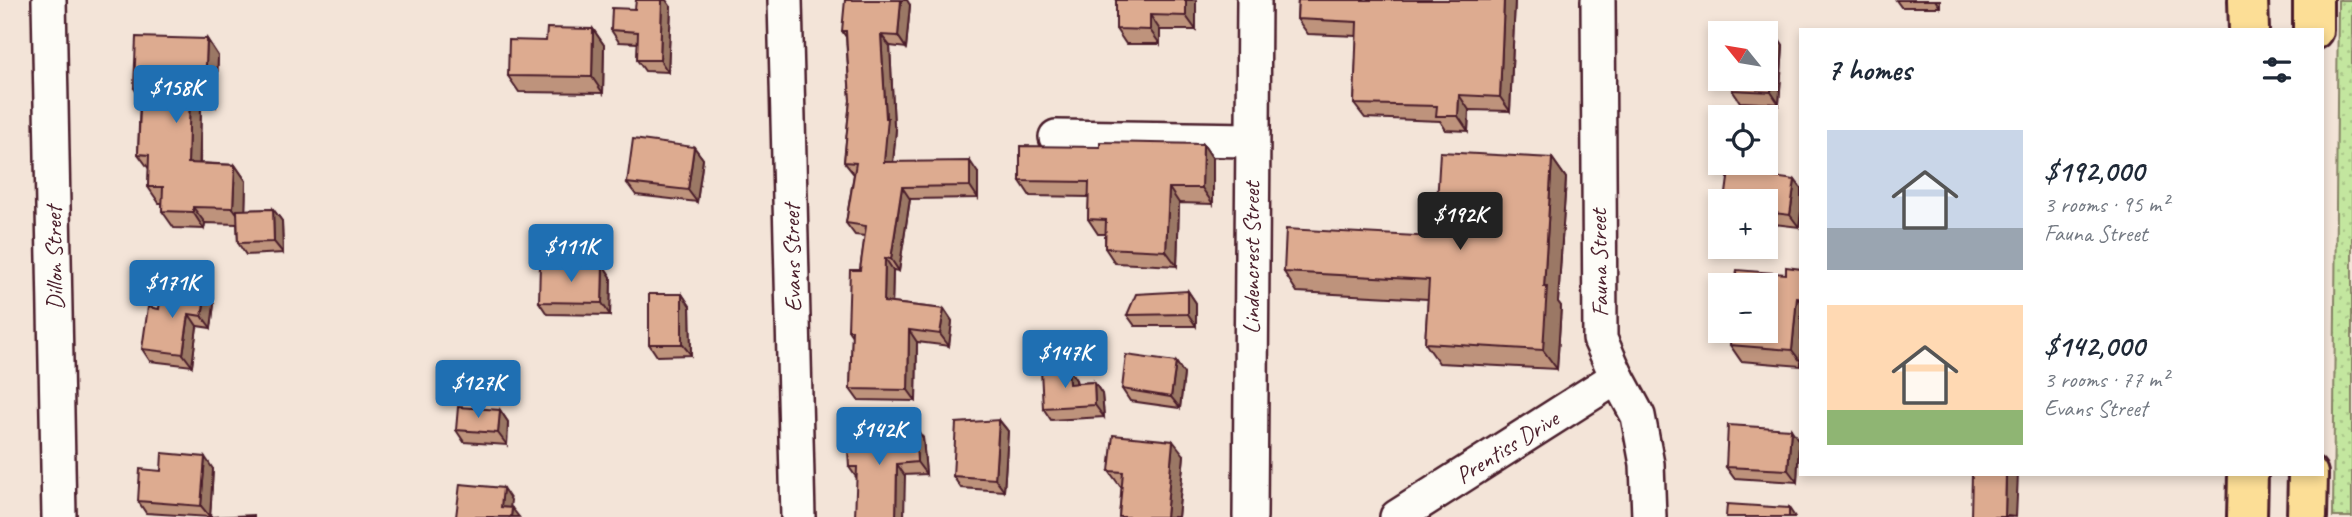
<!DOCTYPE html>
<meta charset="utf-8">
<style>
:root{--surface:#fff;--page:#f6f6f7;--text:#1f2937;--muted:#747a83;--accent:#1f6fb2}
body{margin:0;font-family:Caveat,sans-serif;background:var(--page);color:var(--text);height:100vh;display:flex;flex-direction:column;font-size:26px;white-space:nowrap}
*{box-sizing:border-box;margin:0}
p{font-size:23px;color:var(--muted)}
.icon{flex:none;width:38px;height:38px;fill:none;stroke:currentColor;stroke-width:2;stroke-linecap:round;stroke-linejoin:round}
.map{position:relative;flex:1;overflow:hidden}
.side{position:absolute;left:1799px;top:28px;width:525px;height:448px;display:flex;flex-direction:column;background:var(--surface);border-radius:0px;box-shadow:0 4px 10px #0003}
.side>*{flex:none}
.needle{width:46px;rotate:300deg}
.buttons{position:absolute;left:1708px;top:21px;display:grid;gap:14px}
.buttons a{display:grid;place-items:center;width:70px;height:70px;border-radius:0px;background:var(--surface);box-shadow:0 4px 10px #0003;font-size:35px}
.price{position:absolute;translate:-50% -60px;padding:0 16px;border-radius:7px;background:var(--accent);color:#fff;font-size:23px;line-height:46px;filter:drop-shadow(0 2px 4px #0008)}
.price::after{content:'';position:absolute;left:50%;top:42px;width:21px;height:16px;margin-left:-10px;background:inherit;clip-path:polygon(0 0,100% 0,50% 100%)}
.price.current{background:#222;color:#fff}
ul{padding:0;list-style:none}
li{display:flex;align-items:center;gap:21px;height:175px;padding:0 28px}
li span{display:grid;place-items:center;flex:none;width:196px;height:140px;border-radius:0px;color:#555}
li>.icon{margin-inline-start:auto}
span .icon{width:84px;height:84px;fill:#fffc;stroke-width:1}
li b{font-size:30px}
h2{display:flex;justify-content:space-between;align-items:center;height:84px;padding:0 28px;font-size:30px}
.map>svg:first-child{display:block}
</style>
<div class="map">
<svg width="2352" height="517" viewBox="0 0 2352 517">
<defs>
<pattern id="grass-dots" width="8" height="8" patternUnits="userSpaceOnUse" patternTransform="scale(1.75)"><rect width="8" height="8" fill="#c3e69f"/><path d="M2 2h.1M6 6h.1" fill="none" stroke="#a9c589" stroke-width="1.8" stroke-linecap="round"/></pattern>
</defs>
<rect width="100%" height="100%" fill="#f3e4d8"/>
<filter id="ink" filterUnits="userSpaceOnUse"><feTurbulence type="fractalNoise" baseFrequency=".0143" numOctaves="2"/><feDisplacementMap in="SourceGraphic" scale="14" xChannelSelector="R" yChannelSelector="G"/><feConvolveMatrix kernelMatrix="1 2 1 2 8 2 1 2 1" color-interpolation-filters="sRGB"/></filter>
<g filter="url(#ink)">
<path fill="url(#grass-dots)" stroke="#868265" stroke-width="2" d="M2338 0H2352V517H2333Z"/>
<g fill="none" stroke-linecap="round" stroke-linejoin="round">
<defs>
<g id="minor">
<path d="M49 0 59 517"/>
<path d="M785 0 798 517"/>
<path d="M1598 0 1600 339 1617 377 1638 416 1647 464 1649 517"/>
<path d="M1056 137 1251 140"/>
<path d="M1250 517 1254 0"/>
<path d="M1397 517 1617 377"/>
</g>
<g id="major">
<path d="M2248 0 2249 30"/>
<path d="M2313 30V0"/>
<path d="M2247 517 2248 474"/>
<path d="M2307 517 2308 474"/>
</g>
</defs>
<use href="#minor" stroke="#4a1f2b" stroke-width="38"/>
<use href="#major" stroke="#4a1f2b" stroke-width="44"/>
<use href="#minor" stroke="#fdfcf7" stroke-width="33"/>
<use href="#major" stroke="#fcde96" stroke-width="38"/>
</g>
<g fill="#be937c" stroke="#4a1f2b" stroke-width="2">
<path d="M1116 0H1196V30H1160V44H1126L1116 29Z"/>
<path d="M1298 0H1515L1510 111 1469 110 1468 131 1446 130 1440 121 1365 118 1354 104 1357 36 1308 34 1297 19Z"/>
<path d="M1896 0H1940V7H1901Z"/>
<path d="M910 5 906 48 890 46 894 126 896 129 893 162 978 173V198L910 199 899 271 893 270 892 303 944 309 952 321 949 346 917 342 916 401 858 400 850 389 852 336 848 330 860 270 865 236 855 235 846 223 854 174 853 173 844 162 850 100 846 37 842 31Z"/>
<path d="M671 7 668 72 645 71 637 60 638 43 619 42 611 30 635 9Z"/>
<path d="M593 29 604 45 603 93 519 92 508 76 546 41Z"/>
<path d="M1775 33 1783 45 1779 104 1740 102 1732 90Z"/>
<path d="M207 39 218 56 216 106H201L200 163 235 165 246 181 245 210 273 209 282 221 283 253 246 255 238 243 237 224 205 223 204 229 174 228 162 211V203H159L148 187 149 169 138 154 140 97 134 88Z"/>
<path d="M1203 144 1213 159V204L1179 203 1177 266 1115 263 1105 248V234H1098L1088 219 1089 197 1030 196 1020 181 1100 147Z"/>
<path d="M694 147 703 159 697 202 636 195 627 183Z"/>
<path d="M1552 158 1566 178 1558 302 1561 306 1557 369 1439 363 1425 343 1428 299 1297 292 1284 272 1435 237Z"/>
<path d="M1795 180 1801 188V211L1799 227 1766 223V201Z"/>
<path d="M603 265 611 277 610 315 547 314 539 302Z"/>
<path d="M1801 269V366L1741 361 1730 345 1786 274Z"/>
<path d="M1188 291 1196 303V326H1135L1127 315Z"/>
<path d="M682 294 690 306 691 355 657 356 649 344Z"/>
<path d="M214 304 211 328 197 326 192 366 150 361 142 349 159 309Z"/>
<path d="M1176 362 1184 374 1180 408 1130 401 1122 389Z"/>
<path d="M1068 368 1076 380 1077 383 1094 382 1102 394 1104 417 1051 420 1043 408Z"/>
<path d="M500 410 508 422 507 445 464 442 456 430Z"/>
<path d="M999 420 1008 431 1004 491 961 488 953 476Z"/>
<path d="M923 438 926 474 856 477 849 467Z"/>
<path d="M1799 441 1797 482 1734 478 1726 467Z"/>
<path d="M1184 455 1178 517H1119L1122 486H1120L1109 471Z"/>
<path d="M213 469 210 517 146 513 138 501 161 471Z"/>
</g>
<g fill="#9b7865" stroke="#4a1f2b" stroke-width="2">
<path d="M662 0H666L671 7 668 72 660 60Z"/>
<path d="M901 0H907L910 5 906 48 898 36Z"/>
<path d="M1186 0H1196V30L1186 16Z"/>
<path d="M1504 0H1515L1510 111 1500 97Z"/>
<path d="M1935 0H1940V7Z"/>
<path d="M1150 15 1160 30V44L1150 30Z"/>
<path d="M593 29 604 45 603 93 592 77Z"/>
<path d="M1775 33 1783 45 1779 104 1771 92Z"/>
<path d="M881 35 890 46 894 126 896 129 892 174 884 162 886 118Z"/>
<path d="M207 39 218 56 216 106 205 90Z"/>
<path d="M190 90 201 106 199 179 188 163Z"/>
<path d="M1459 95 1469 110 1468 131 1458 116Z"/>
<path d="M1203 144 1213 159V204L1202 188Z"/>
<path d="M694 147 703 159 697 202 688 190Z"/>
<path d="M1552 158 1566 178 1558 302 1561 306 1557 369 1543 350 1544 287Z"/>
<path d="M970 161 978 173V198L970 186Z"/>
<path d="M235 165 246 181 245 224 233 208Z"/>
<path d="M1795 180 1801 188V211L1799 227 1790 215Z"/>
<path d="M902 187 910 199 899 271 891 259Z"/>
<path d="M1169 188 1179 203 1177 266 1166 251Z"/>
<path d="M193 207 205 223 204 229 193 212Z"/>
<path d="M273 209 282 221 283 253 274 242Z"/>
<path d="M885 258 893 270 892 314 884 302Z"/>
<path d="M603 265 611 277 610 315 602 303Z"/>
<path d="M1188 291 1196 303V326L1188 314Z"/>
<path d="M206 292 214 304 211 328 202 316Z"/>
<path d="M682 294 690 306 691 355 682 344Z"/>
<path d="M1797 297 1801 303V362L1792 350Z"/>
<path d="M944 309 952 321 949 346 940 334Z"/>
<path d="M189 314 197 326 192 366 183 354Z"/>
<path d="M909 330 917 342 916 401 908 390Z"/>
<path d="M1176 362 1184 374 1180 408 1171 397Z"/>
<path d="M1068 368 1076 380 1077 396 1069 384Z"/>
<path d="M1094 382 1102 394 1104 417 1095 405Z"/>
<path d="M500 410 508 422 507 445 498 433Z"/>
<path d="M999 420 1008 431 1004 491 995 479Z"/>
<path d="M915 426 923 438 926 474 917 462Z"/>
<path d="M1791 429 1799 441 1797 482 1788 470Z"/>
<path d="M1173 441 1184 455 1178 517H1166Z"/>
<path d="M205 457 213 469 210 517 201 506Z"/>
<path d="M897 464 905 476 904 517H896Z"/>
<path d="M2006 474H2018L2016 517 2005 516Z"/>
<path d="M503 488 511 500 509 517 501 507Z"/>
<path d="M512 508 519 517H511Z"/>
<path d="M1789 508 1795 517H1789Z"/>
</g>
<g fill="#ddab90" stroke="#4a1f2b" stroke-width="2">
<path d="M636 0H662L660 60H637L638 32 611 30 612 8 635 9Z"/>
<path d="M845 0H901L898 36 881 35 886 118H888L884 162 970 161V186L902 187 891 259 885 258 884 302 944 309 940 334 909 330 908 390 850 389 852 330H848L850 270H860L866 226 846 223 856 163 844 162 850 100 846 31H842Z"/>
<path d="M1116 0H1186V16L1150 15V30L1116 29Z"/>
<path d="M1298 0H1504L1500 97 1459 95 1458 116H1436L1437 106 1354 104 1357 22 1297 19Z"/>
<path d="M547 28 593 29 592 77 508 76 509 40 546 41Z"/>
<path d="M1736 30 1775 33 1771 92 1732 90 1733 79H1766V33H1736Z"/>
<path d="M136 37 207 39 205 90H190L188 163 235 165 233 208 193 207V212L162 211 163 187H148L149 155 138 154 141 88H134Z"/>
<path d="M633 139 694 147 688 190 627 183Z"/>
<path d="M1100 142 1203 144 1202 188H1169L1166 251 1105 248 1106 220 1088 219 1089 182 1020 181V146L1100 147Z"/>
<path d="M1440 152 1552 158 1544 287H1547L1543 350 1425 343 1429 280 1284 272 1286 229 1435 237Z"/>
<path d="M1729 171 1795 180 1790 215 1766 212V201H1725Z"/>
<path d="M273 209 274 242 238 243 237 210Z"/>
<path d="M540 264 603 265 602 303 539 302Z"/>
<path d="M1786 267 1801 269V298L1797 297 1792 350 1730 345 1731 331H1766V285H1735L1737 270 1786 274Z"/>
<path d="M162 286 206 292 202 316 189 314 183 354 142 349 148 307 159 309Z"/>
<path d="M1188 291V314L1127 315 1136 294Z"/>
<rect x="649" y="294" width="33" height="50"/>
<path d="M1126 355 1176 362 1171 397 1122 389Z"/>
<path d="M1068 368 1069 384 1094 382 1095 405 1043 408 1041 370Z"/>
<path d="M458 407 500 410 498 433 456 430Z"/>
<path d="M999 420 995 479 953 476 956 423Z"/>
<path d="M1728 425 1791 429 1788 470 1726 467Z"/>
<path d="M915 426 917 462 897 464 896 517H855L857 467H849L847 431Z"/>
<path d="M1113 435 1173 441 1166 517H1119L1123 472 1109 471Z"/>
<path d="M162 453 205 457 201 506 138 501 140 469 161 471Z"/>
<path d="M1972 474H2006L2005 516 2012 517H1971Z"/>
<path d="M460 484 503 488 501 507 512 508 511 517H456Z"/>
<path d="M1727 504 1789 508V517H1726Z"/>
<path d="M254 515V517H211Z"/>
</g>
</g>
<g text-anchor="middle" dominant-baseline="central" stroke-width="6" stroke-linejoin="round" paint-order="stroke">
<g font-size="24" fill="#4a1f2b" stroke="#fdfcf7">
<text transform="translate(54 258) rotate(-91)">Dillon Street</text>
<text transform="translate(792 258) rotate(-91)">Evans Street</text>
<text transform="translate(1251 258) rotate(-90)">Lindencrest Street</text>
<text transform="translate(1599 263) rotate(-91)">Fauna Street</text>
<text transform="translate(1507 447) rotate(-32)">Prentiss Drive</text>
</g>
</g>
</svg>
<div class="buttons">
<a><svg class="needle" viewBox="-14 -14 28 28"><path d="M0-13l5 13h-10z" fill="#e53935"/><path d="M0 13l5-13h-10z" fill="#747a83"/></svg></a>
<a><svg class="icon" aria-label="locate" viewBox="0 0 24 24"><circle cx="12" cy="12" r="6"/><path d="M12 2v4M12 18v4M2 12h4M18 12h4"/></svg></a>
<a>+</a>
<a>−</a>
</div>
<b class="price" style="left:176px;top:125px">$158K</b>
<b class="price current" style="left:1460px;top:252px">$192K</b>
<b class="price" style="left:571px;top:284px">$111K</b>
<b class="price" style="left:172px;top:320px">$171K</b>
<b class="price" style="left:1065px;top:390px">$147K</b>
<b class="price" style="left:478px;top:420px">$127K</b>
<b class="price" style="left:879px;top:467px">$142K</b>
<section class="side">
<h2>7 homes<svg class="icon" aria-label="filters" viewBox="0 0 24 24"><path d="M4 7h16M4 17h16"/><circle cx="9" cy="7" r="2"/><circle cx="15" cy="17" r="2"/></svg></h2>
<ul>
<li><span style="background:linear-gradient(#c9d6e8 70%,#9aa5b1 0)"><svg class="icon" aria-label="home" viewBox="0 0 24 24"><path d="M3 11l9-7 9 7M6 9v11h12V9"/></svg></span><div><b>$192,000</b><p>3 rooms · 95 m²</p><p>Fauna Street</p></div></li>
<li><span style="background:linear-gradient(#ffd9b3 75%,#8fb573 0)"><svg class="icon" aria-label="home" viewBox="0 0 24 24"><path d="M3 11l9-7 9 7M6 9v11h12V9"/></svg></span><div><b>$142,000</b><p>3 rooms · 77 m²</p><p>Evans Street</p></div></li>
</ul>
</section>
</div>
